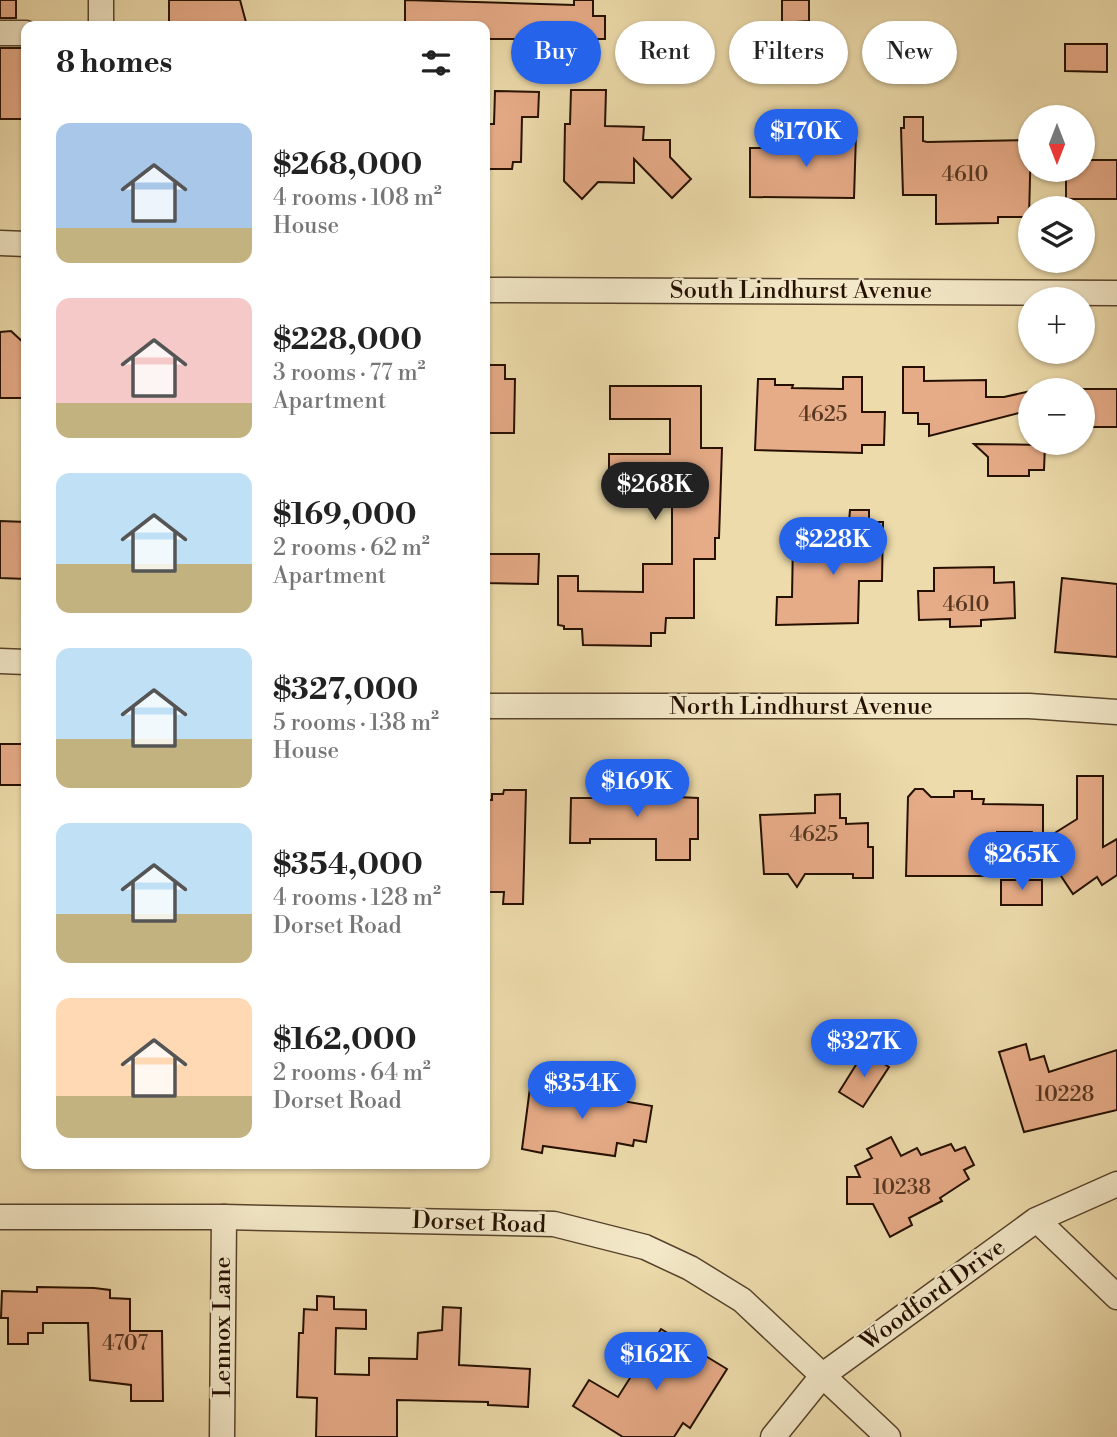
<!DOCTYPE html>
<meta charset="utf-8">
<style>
:root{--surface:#fff;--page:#f2f2f2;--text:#222;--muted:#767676;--accent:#2563eb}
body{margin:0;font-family:"Libre Bodoni",serif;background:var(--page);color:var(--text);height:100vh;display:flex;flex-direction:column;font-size:26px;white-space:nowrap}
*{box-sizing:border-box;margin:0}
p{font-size:23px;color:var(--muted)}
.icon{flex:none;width:38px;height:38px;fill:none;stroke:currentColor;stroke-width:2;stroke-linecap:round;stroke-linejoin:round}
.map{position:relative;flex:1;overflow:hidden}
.side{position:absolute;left:21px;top:21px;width:469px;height:1148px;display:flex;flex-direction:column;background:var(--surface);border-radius:14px;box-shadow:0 2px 5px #0004}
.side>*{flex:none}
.banner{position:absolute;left:511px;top:21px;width:500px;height:63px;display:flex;gap:14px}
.needle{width:46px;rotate:180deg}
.tools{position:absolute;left:1018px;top:105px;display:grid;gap:14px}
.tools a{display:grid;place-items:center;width:77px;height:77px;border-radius:50%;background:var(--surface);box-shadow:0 2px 5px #0004;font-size:35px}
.price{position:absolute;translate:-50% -60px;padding:0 16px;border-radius:24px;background:var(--accent);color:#fff;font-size:23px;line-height:46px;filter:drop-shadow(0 2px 4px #0008)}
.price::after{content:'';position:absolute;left:50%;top:42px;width:21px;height:16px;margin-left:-10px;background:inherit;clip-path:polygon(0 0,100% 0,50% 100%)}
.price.on{background:#222;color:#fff}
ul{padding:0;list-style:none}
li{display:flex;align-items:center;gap:21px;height:175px;padding:0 35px}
li span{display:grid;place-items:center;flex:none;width:196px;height:140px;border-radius:14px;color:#555}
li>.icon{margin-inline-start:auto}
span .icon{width:84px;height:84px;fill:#fffc;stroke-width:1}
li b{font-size:30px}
h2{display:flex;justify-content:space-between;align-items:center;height:84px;padding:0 35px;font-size:30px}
.pill{padding:0 24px;border-radius:32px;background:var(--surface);box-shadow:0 2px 5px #0004;font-size:24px;line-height:63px}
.pill.on{background:var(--accent);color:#fff}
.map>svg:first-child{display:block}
</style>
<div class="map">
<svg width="1117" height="1437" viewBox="0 0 1117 1437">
<rect width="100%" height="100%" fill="#eddbab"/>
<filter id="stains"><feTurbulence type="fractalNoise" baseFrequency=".00286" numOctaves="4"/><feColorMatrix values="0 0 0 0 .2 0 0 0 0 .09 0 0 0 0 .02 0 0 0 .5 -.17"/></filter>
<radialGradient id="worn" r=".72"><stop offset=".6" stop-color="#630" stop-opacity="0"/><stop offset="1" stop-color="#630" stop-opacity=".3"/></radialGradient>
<g fill="#e6ab87" stroke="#251000" stroke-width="2">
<rect x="0" y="0" width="16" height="18"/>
<path d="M169 0H240L247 26H169Z"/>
<path d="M405 0 574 5V0H593V16H605V39H485V26H405Z"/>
<path d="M782 0H809V21L782 23Z"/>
<path d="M1065 44H1107V72L1065 71Z"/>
<rect x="0" y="48" width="26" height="71"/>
<path d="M571 90H606L605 126 644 127 643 140H670V157L691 179 672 198 634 159V183L598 182 582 199 564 181 565 124H570Z"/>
<path d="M495 91 539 92 538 117H522L521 162H513L512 169H485V124H494Z"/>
<path d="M904 117H923V141L927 142 1031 140 1029 217H998V223L936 224V195H903L901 128H904Z"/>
<path d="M839 122 856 134 854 198 750 197V148H820Z"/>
<path d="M1083 160H1117V199H1066V170H1083Z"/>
<path d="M11 331 26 345V398H0V332Z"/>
<path d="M485 365H505V379H515L514 433H485Z"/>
<path d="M903 367H924V381L986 380V397H1004L1031 391V410L929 436V424H918V413H903Z"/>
<path d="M843 377H862V412H885L884 445H862V453L755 450 758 379H775V385H793L792 388 843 389Z"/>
<path d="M610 386H701V448H722L719 538H715V559H694V618H666L665 633H651V646L583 645 582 629H564V626L558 625V576H578V591L643 592V564H672V490H609V454H670V419H610Z"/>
<rect x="1083" y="389" width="34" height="38"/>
<path d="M974 444 1045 445 1044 470H1029V476H988V457Z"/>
<path d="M850 510H869V522H883L882 581H859L858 623 776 625 777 597H792L793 541 813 542V556H846Z"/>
<path d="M0 521 26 522V579L0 578Z"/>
<path d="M485 554H539L538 584 485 583Z"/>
<path d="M994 567V583L1014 582 1015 618 981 620V626L950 627V619L919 620 918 591H934V568Z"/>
<path d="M1062 578 1117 584V657L1055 652Z"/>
<rect x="0" y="744" width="26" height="41"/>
<path d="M1077 776H1103V847L1117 839V875L1102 885 1097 877 1073 894 1059 873 1070 865 1050 836 1077 819Z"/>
<path d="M598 784H656V796L698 798V839H690V860H656V839H590V843H570L571 798H598Z"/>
<path d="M915 789H923L931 797H954V791H972V799H984L983 804 1043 805V849L1032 832H997V876H906L908 797Z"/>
<path d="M504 790H526L523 904H503L504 892H485V800H492V794H503Z"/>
<path d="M840 794V818H846V824L868 823V847H873V878H853V874H805L797 887 788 874H764L760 815 815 813V795Z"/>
<rect x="1001" y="880" width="41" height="25"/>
<path d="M1026 1044 1030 1060 1044 1056 1049 1072 1117 1050V1110L1024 1132 999 1052Z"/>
<path d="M864 1052 889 1067 863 1107 839 1092Z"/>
<path d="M531 1080 554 1084 553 1089 652 1106 646 1142 634 1140 633 1146 617 1143 615 1156 543 1146 542 1153 522 1149Z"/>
<path d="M891 1137 901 1156 917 1148 921 1155 951 1144 955 1151 965 1147 974 1165 964 1170 969 1179 940 1198 942 1201 909 1218 912 1225 890 1237 873 1204H847V1177H860L855 1166 872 1158 867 1149Z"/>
<path d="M37 1287 94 1288 110 1290V1298L130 1299V1331H162L163 1401H131V1385L90 1380 88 1323H43V1333H28V1344H8V1318H1L2 1291 37 1292Z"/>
<path d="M317 1296 334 1297V1309L366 1310V1329L336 1328 335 1374 369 1375V1358L417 1359 418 1333 442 1330 443 1307 461 1308 459 1365 530 1369 528 1407 488 1405V1402L397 1400V1437H316L317 1398 297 1397 299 1333H303L304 1309 317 1310Z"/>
<path d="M661 1329 727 1369 690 1428 683 1423 674 1437H623L573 1406 589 1380 618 1397Z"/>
</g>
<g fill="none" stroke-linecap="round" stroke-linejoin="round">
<defs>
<g id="minor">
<path d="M101 0V26"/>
<path d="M0 33H26"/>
<path d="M0 243 26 244"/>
<path d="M485 290 1117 293"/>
<path d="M0 661 26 662"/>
<path d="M485 706H1029L1117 712"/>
<path d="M0 1217H224L554 1224 645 1247 690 1268 742 1300 888 1437"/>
<path d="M1037 1220 1117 1297"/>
<path d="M222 1437 224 1217"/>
<path d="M773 1437 823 1375 1036 1220 1117 1184"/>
</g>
</defs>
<use href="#minor" stroke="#57432b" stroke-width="27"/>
<use href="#minor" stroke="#f3e8c8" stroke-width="24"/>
</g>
<g text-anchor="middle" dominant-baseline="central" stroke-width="5" stroke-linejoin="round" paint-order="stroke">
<g font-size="21" fill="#553722">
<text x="965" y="175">4610</text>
<text x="823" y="415">4625</text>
<text x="966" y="605">4610</text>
<text x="814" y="835">4625</text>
<text x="1065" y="1095">10228</text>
<text x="902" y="1188">10238</text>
<text x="125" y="1344">4707</text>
</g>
<g font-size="24" fill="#251000" stroke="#f3e8c8">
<text x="801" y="291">South Lindhurst Avenue</text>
<text x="801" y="707">North Lindhurst Avenue</text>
<text transform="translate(479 1223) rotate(2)">Dorset Road</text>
<text transform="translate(933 1295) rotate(-36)">Woodford Drive</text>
<text transform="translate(223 1327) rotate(-90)">Lennox Lane</text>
</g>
</g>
<rect width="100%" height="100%" filter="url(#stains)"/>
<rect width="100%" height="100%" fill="url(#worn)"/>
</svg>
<div class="tools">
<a><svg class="needle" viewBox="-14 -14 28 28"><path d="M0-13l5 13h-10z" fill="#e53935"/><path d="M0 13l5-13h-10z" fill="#767676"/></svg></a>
<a><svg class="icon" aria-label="layers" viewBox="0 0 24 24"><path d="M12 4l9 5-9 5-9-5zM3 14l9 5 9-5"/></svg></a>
<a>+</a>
<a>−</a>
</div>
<b class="price" style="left:806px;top:169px">$170K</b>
<b class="price on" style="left:655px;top:522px">$268K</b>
<b class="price" style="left:833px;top:577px">$228K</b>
<b class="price" style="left:637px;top:819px">$169K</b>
<b class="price" style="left:1022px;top:892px">$265K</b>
<b class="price" style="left:864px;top:1079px">$327K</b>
<b class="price" style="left:582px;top:1121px">$354K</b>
<b class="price" style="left:656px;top:1392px">$162K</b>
<div class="banner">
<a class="pill on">Buy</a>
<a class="pill">Rent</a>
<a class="pill">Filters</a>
<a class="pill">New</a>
</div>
<section class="side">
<h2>8 homes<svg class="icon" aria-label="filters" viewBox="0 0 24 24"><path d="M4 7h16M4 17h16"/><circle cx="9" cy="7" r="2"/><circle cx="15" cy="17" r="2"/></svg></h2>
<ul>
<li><span style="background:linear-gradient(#a9c7e8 75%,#c2b280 0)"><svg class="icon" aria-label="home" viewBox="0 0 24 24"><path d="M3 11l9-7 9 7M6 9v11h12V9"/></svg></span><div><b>$268,000</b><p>4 rooms · 108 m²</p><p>House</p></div></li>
<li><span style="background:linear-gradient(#f6c9c9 75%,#c2b280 0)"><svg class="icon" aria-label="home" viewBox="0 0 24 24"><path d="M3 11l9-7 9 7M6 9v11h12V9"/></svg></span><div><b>$228,000</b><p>3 rooms · 77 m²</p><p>Apartment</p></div></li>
<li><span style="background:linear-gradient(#bfe0f5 65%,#c2b280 0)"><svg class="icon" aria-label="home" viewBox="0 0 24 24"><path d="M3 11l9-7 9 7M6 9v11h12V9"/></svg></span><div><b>$169,000</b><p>2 rooms · 62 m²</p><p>Apartment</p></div></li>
<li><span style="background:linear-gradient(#bfe0f5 65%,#c2b280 0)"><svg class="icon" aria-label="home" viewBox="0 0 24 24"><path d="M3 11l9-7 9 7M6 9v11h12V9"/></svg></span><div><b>$327,000</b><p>5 rooms · 138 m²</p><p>House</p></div></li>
<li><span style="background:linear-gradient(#bfe0f5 65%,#c2b280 0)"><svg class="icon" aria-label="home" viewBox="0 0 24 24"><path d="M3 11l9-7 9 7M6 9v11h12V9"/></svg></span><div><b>$354,000</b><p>4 rooms · 128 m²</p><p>Dorset Road</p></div></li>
<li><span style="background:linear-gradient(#ffd9b3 70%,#c2b280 0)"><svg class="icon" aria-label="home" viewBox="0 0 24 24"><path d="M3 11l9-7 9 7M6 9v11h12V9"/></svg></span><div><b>$162,000</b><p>2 rooms · 64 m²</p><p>Dorset Road</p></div></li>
</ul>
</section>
</div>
